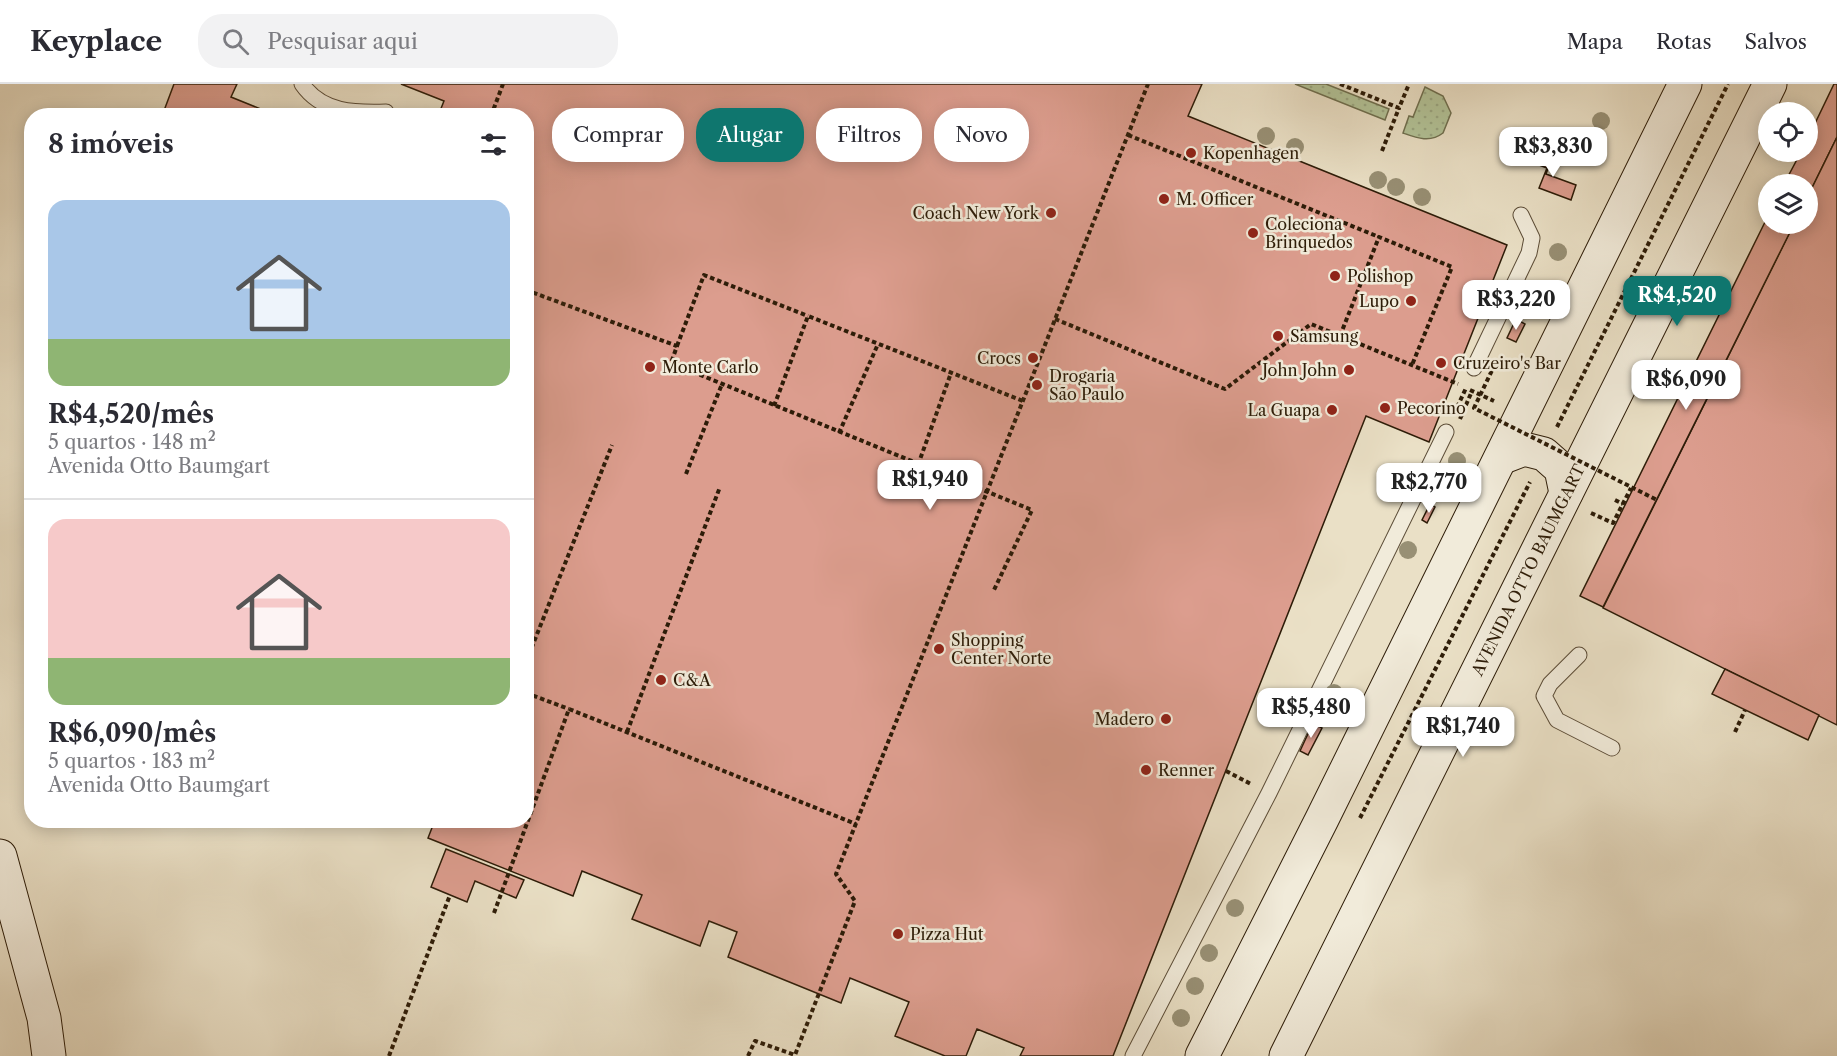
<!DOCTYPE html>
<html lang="pt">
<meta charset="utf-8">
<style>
:root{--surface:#fff;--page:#f2f2f3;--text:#2b2b33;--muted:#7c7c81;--line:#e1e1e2;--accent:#0f766e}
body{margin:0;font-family:"Libre Caslon Text",serif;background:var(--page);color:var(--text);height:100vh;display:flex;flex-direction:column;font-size:22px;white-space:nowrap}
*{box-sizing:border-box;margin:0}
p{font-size:20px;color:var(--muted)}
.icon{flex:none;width:33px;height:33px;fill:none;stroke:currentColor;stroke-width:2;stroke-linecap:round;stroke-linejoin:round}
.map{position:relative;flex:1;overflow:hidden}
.panel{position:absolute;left:24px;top:24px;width:510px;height:720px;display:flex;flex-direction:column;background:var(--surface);border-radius:24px;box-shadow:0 3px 15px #0003}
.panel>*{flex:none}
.banner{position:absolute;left:552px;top:24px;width:570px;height:54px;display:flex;gap:12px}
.fabs{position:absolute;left:1758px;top:18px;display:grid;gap:12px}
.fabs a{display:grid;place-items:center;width:60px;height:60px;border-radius:50%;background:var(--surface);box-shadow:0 3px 15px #0003;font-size:30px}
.price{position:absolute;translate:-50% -51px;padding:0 14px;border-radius:12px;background:#fff;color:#222;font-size:20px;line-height:39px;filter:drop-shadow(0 2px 3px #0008)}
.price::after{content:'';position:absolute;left:50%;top:36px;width:18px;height:14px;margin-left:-9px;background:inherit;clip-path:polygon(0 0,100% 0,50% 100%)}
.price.on{background:var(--accent);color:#fff}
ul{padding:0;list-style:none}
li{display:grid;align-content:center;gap:12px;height:318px;padding:0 24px}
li+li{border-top:2px solid var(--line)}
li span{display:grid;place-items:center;height:186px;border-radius:18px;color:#555}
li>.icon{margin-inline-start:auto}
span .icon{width:108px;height:108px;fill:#fffc;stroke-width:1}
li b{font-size:26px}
h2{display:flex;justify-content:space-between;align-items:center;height:72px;padding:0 24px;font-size:26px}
.pill{padding:0 21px;border-radius:24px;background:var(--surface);box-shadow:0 3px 15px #0003;font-size:21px;line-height:54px}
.pill.on{background:var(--accent);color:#fff}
header{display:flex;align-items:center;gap:36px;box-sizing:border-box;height:84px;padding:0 30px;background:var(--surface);border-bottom:2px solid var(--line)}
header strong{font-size:28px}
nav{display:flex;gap:33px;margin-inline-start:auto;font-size:21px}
.search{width:420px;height:54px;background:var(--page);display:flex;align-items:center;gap:15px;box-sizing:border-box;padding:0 21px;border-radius:24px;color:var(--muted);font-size:22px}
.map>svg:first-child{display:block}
</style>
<header>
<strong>Keyplace</strong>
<div class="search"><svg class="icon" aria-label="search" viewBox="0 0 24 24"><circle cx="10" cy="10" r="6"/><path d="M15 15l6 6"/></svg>Pesquisar aqui</div>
<nav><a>Mapa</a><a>Rotas</a><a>Salvos</a></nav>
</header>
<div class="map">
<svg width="1837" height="972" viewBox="0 0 1837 972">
<defs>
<pattern id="grass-dots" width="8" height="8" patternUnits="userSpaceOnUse" patternTransform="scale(1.5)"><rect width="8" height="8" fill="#b3c398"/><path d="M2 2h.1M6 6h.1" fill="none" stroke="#9aa782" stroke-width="1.8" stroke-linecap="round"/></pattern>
</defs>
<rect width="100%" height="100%" fill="#eae0c6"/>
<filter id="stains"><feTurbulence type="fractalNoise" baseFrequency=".00333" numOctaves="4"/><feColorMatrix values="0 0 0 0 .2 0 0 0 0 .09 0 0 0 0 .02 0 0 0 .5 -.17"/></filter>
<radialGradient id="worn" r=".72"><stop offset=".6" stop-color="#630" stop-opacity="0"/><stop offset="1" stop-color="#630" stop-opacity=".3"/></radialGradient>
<g fill="url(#grass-dots)" stroke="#707050" stroke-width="1.5">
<path d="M1295 0H1326L1389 25 1385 36Z"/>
<path d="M1425 3 1443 12 1451 29 1443 49C1430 59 1417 54 1403 49L1409 32 1413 33Z"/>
</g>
<g fill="#dc9d8e" stroke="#2d1c08" stroke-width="1.5">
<path d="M174 0H237L231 13 278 32H162Z"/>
<path d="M401 0H1202L1188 32 1507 161 1429 358 1366 332 1113 972H1020L1024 964 977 945 966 972H945L895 952 909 918 850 894 841 919 728 873 737 848 709 837 700 862 632 835 642 811 582 787 573 812 428 754 435 736H526V32H438L444 17Z"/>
<path d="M1834 0H1837V53L1808 112V100H1784L1801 68H1808V54Z"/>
<path d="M1837 53V641L1603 524 1794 140H1808V112Z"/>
<path d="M1540 64 1554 69 1546 90 1576 101 1571 116 1539 104 1547 84 1534 79Z"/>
<path d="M1768 132V140H1794L1603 523 1580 512Z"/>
<path d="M1516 235 1525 240 1516 258 1507 254Z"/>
<path d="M1430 420 1435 423 1427 439 1422 436Z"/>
<path d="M1725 585 1819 631 1808 656 1712 610Z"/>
<path d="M1313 639 1322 644 1308 671 1300 667Z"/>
<path d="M446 765 524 796 516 814 475 797 467 818 431 803Z"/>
</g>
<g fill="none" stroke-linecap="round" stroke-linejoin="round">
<defs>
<g id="service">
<path d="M302 0C322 29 355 29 386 28"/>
<path d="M1474 284 1529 169 1532 154 1521 131"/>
<path d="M1579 571 1550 600 1544 612 1557 636 1612 664"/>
<path d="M1133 972 1269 709 1446 348"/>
</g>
<g id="secondary">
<path d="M1501 374 1524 365 1544 370 1561 385 1566 409"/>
<path d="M0 772 44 934 49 972"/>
<path d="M1202 972 1322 735 1685 0"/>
<path id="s1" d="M1286 972 1770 0"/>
</g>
</defs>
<use href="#service" stroke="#5c4d38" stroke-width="17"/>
<use href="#secondary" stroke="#2d1c08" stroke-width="35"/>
<g stroke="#2d1c08" stroke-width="4" stroke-dasharray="4.5 3" stroke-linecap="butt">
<path d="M1340 0 1399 24 1409 0"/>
<path d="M491 32 503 0"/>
<path d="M1128 51 1379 153"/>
<path d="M1382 67 1399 24"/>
<path d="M526 206 677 262 671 279 1032 426 993 508"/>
<path d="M1055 235 1225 305 1311 240 1458 300"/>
<path d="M1340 252 1379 153 1452 183 1412 281"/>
<path d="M677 262 704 191 808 232"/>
<path d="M1470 306 1494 317"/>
<path d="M774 322 808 232 1023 317"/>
<path d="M1454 330 1466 304"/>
<path d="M1460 335 1472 307"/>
<path d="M1557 343 1728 0"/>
<path d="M839 349 878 260"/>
<path d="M918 381 951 289"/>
<path d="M686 390 722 300"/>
<path d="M1615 416 1623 420"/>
<path d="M1591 429 1613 439 1631 404"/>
<path d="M526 578 612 361"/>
<path d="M526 609 569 625"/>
<path d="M627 648 720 403"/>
<path d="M1735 648 1745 626"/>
<path d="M1226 687 1251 700"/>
<path d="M1360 734 1530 398"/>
<path d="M494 829 569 625 856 740"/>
<path d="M389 972 450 811"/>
<path d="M748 972 755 957 795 971 855 817 836 790 1148 0"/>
</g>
<use href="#service" stroke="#f1ebda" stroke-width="15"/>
<use href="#secondary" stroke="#f1ebda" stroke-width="33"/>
<path stroke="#2d1c08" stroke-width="4" stroke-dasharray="4.5 3" stroke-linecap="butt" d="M1495 280 1474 324 1657 416"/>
</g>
<g fill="#989075">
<circle cx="1601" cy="37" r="9"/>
<circle cx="1266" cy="52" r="9"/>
<circle cx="1295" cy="63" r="9"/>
<circle cx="1378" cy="96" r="9"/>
<circle cx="1396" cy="103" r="9"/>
<circle cx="1422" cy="113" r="9"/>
<circle cx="1558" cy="168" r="9"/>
<circle cx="1541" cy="205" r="9"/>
<circle cx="1457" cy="377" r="9"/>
<circle cx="1408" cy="466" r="9"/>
<circle cx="1334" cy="609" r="9"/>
<circle cx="1235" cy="824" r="9"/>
<circle cx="1209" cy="869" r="9"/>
<circle cx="1195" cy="902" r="9"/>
<circle cx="1181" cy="934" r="9"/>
</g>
<g fill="#8f2418" stroke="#f1ebda" stroke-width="2">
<circle cx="1191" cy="69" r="6"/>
<circle cx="1164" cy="115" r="6"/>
<circle cx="1051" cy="129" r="6"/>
<circle cx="1253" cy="149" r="6"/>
<circle cx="1335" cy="192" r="6"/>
<circle cx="1411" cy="217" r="6"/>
<circle cx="1278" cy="252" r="6"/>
<circle cx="1033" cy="274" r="6"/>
<circle cx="1441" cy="279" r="6"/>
<circle cx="650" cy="283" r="6"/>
<circle cx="1349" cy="286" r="6"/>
<circle cx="1037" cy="301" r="6"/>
<circle cx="1385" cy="324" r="6"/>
<circle cx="1332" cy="326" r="6"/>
<circle cx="939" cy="565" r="6"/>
<circle cx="661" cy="596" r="6"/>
<circle cx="1166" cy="635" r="6"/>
<circle cx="1146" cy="686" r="6"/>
<circle cx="898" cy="850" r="6"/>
</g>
<g text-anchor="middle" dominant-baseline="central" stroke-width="5" stroke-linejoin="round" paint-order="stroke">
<g font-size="16" fill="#2d1c08" stroke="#f1ebda" text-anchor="start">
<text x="1203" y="69">Kopenhagen</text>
<text x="1176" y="115">M. Officer</text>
<text x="1039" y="129" text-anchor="end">Coach New York</text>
<text x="1265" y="140">Coleciona<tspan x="1265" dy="18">Brinquedos</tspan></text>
<text x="1347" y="192">Polishop</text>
<text x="1399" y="217" text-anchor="end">Lupo</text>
<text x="1290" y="252">Samsung</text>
<text x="1021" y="274" text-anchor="end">Crocs</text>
<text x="1453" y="279">Cruzeiro's Bar</text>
<text x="662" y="283">Monte Carlo</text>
<text x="1337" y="286" text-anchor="end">John John</text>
<text x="1049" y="292">Drogaria<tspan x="1049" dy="18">São Paulo</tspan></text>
<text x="1397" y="324">Pecorino</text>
<text x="1320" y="326" text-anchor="end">La Guapa</text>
<text x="951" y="556">Shopping<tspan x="951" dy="18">Center Norte</tspan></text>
<text x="673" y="596">C&amp;A</text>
<text x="1154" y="635" text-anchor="end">Madero</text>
<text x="1158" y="686">Renner</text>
<text x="910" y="850">Pizza Hut</text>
</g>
<g font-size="16" fill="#2d1c08" stroke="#f1ebda">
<text stroke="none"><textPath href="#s1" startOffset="543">AVENIDA OTTO BAUMGART</textPath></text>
</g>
</g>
<rect width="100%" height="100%" filter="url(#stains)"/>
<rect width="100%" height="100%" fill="url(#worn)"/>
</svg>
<div class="fabs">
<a><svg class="icon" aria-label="locate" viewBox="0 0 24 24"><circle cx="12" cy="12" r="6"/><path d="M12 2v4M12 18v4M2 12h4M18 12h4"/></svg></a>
<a><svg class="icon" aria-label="layers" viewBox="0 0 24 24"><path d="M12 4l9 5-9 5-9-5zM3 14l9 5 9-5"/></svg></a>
</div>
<b class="price" style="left:1553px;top:94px">R$3,830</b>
<b class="price on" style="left:1677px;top:243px">R$4,520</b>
<b class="price" style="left:1516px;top:247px">R$3,220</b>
<b class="price" style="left:1686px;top:327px">R$6,090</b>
<b class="price" style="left:930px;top:427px">R$1,940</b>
<b class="price" style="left:1429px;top:430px">R$2,770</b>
<b class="price" style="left:1311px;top:655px">R$5,480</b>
<b class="price" style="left:1463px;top:674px">R$1,740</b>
<div class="banner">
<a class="pill">Comprar</a>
<a class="pill on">Alugar</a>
<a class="pill">Filtros</a>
<a class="pill">Novo</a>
</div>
<section class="panel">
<h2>8 imóveis<svg class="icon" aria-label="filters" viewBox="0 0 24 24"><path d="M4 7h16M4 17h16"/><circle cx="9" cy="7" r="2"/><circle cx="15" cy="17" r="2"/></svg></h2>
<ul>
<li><span style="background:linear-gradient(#a9c7e8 75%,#8fb573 0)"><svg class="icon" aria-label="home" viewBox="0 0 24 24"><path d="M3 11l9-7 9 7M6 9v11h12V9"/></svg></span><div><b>R$4,520/mês</b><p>5 quartos · 148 m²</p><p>Avenida Otto Baumgart</p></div></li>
<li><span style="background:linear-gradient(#f6c9c9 75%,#8fb573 0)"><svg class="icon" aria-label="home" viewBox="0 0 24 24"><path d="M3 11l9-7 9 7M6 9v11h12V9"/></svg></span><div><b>R$6,090/mês</b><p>5 quartos · 183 m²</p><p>Avenida Otto Baumgart</p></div></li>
</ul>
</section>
</div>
